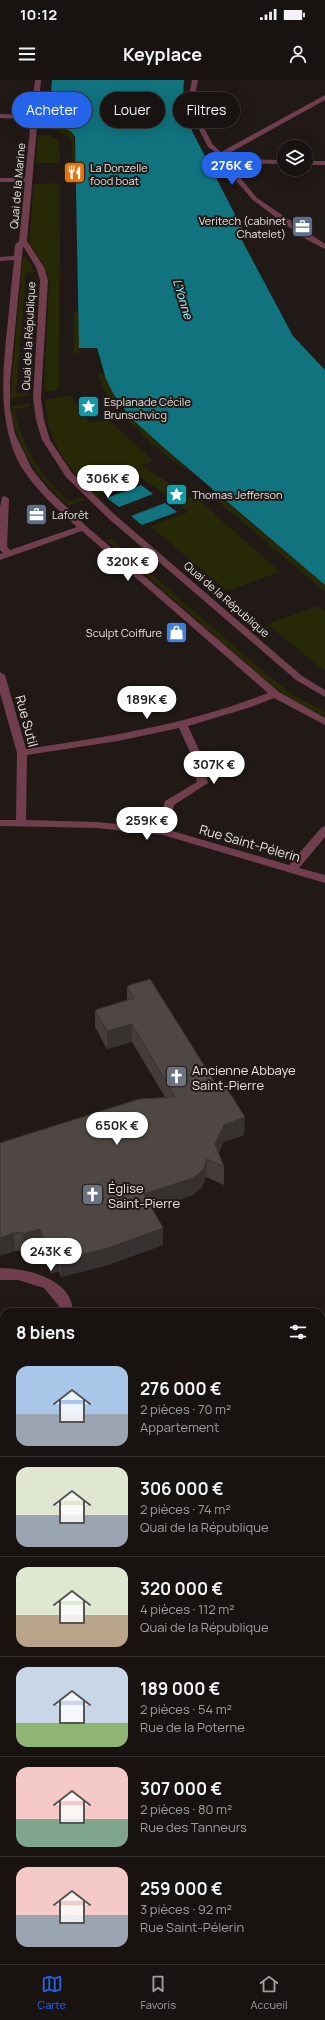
<!DOCTYPE html>
<html lang="fr">
<meta charset="utf-8">
<style>
:root{--surface:#181310;--page:#211c19;--text:#f1f3f6;--muted:#9f9e9f;--line:#363230;--accent:#2563eb}
body{margin:0;font-family:Manrope,sans-serif;background:var(--page);color:var(--text);height:100vh;display:flex;flex-direction:column;font-size:15px;white-space:nowrap}
*{box-sizing:border-box;margin:0}
p{font-size:13px;color:var(--muted)}
.icon{flex:none;width:22px;height:22px;fill:none;stroke:currentColor;stroke-width:2;stroke-linecap:round;stroke-linejoin:round}
.map{position:relative;flex:1;overflow:hidden}
.details{position:absolute;left:0px;top:1228px;width:325px;height:656px;display:flex;flex-direction:column;background:var(--surface);border-radius:12px 12px 0 0;box-shadow:0 4px 16px #0002,0 0 0 1px var(--line)}
.details>*{flex:none}
.banner{position:absolute;left:12px;top:12px;width:301px;height:36px;display:flex;gap:8px}
.fabs{position:absolute;left:277px;top:60px;display:grid;gap:8px}
.fabs a{display:grid;place-items:center;width:36px;height:36px;border-radius:50%;background:var(--surface);box-shadow:0 4px 16px #0002,0 0 0 1px var(--line);font-size:20px}
.price{position:absolute;translate:-50% -34px;padding:0 9px;border-radius:14px;background:#fff;color:#222;font-size:13px;line-height:26px;filter:drop-shadow(0 1px 2px #0008)}
.price::after{content:'';position:absolute;left:50%;top:24px;width:12px;height:9px;margin-left:-6px;background:inherit;clip-path:polygon(0 0,100% 0,50% 100%)}
.price.active{background:var(--accent);color:#fff}
ul{padding:0;list-style:none}
li{display:flex;align-items:center;gap:12px;height:100px;padding:0 16px}
li+li{border-top:1px solid var(--line)}
li span{display:grid;place-items:center;flex:none;width:112px;height:80px;border-radius:12px;color:#555}
li>.icon{margin-inline-start:auto}
span .icon{width:48px;height:48px;fill:#fffc;stroke-width:1}
li b{font-size:17px}
h2{display:flex;justify-content:space-between;align-items:center;height:48px;padding:0 16px;font-size:17px}
.pill{padding:0 14px;border-radius:18px;background:var(--surface);box-shadow:0 4px 16px #0002,0 0 0 1px var(--line);font-size:14px;line-height:36px}
.pill.active{background:var(--accent);color:#fff}
.status{display:flex;justify-content:space-between;align-items:center;height:28px;padding:0 20px;background:var(--surface);direction:ltr}
.status svg{height:11px;fill:currentColor}
header{display:flex;justify-content:space-between;align-items:center;height:52px;padding:0 16px;background:var(--surface);font-size:18px;font-weight:700}
.dock{display:flex;justify-content:space-around;align-items:center;height:56px;border-top:1px solid var(--line);background:var(--surface);font-size:11px;color:var(--muted)}
.dock a{display:grid;justify-items:center;gap:2px}
.dock .active{color:var(--accent)}
.map>svg:first-child{display:block}
</style>
<div class="status"><b>10:12</b><svg viewBox="0 0 49 12"><path d="M0 12V9h3v3zM5 12V6h3v6zM10 12V3h3v9zM15 12V0h3v12zM26 1h20v11H26zM47 4h2v5h-2z"/></svg></div>
<header><svg class="icon" aria-label="menu" viewBox="0 0 24 24"><path d="M4 6h16M4 12h16M4 18h16"/></svg>Keyplace<svg class="icon" aria-label="person" viewBox="0 0 24 24"><circle cx="12" cy="8" r="4"/><path d="M4 21q1-7 8-7t8 7"/></svg></header>
<div class="map">
<svg width="325" height="1884" viewBox="0 0 325 1884">
<rect width="100%" height="100%" fill="#201916"/>
<g fill="#262806">
<path d="M53 47 64 48 74 55 75 82H72C72 63 75 56 53 50Z"/>
<path d="M38 55H49L59 60 60 83H36Z"/>
<path d="M60 103 59 309 44 312 49 201 44 184 29 164 34 104Z"/>
<path d="M23 177H26L35 192 26 193 16 313H29V315L10 319Z"/>
<path d="M73 232H79V273L77 274 74 272Z"/>
<path d="M97 293H104L119 322 113 324 102 307Z"/>
<path d="M70 315 90 343 108 339 153 381 141 385 177 408 163 413 130 390 126 392 136 401 96 416C67 388 47 361 45 320Z"/>
<path d="M29 323V327L15 329C21 366 41 396 68 421L81 417 85 420 68 426C39 398 15 368 11 327Z"/>
<path d="M125 330 150 356 192 392C164 378 141 353 119 331Z"/>
<path d="M216 413 325 505V512L221 424Z"/>
<path d="M194 416 280 492 227 511 150 446 188 432 174 421 186 417 188 418Z"/>
<path d="M111 459 271 598 295 616 325 632V637L290 619 265 600 106 460Z"/>
<path d="M318 526 325 532V591L267 544Z"/>
<path d="M77 1880H148L149 1884H63Z"/>
</g>
<g fill="#10737e">
<path d="M52 0H184C182 19 185 35 193 53L243 150 237 151 293 256 325 290V505L162 366 131 338 114 315 106 299 97 268H79L75 57C70 47 58 47 48 47Z"/>
<path d="M141 405 153 414 119 427 107 418Z"/>
<path d="M165 423 177 432 142 445 131 436Z"/>
</g>
<g fill="none" stroke-linecap="round" stroke-linejoin="round">
<g fill="#713e4d" fill-rule="evenodd">
<path d="M35 0H41L27 161 44 187 48 200 41 318 44 340 50 360 72 393 114 434 302 596 325 610V617L296 600 108 438 66 397 42 360 36 340 33 318 40 200 36 187 23 166 10 302V328L15 354 32 389 48 409 86 446 279 612 325 638V645L274 618 248 628 188 646 200 672 208 703 174 725 169 750 289 785 321 748 325 746V757L299 788 325 795V803L163 755 97 748 0 746V740H16L17 673 0 613V592L5 595 26 669C109 657 190 644 268 613L82 451 0 480V474L3 473 0 470V428L2 417 5 416 9 419 7 466 10 470 77 447C55 427 31 406 17 379 0 341 2 300 6 259 9 233 11 207 14 180L0 181V177L14 176 15 165 19 161 25 102H0V98H25L31 39 0 38V34L31 35ZM179 648 190 672 197 702 165 721 158 748 97 742 26 740 27 675 118 661Z"/>
<path d="M192 0H198L194 20 197 34 213 65 221 72 325 15V20L224 76 226 79 284 80V84L228 83 257 118 325 164V169L302 157 253 120 230 94 214 71 208 67 191 34 188 20Z"/>
<rect x="306" y="81" width="19" height="4"/>
<path d="M0 1188C26 1188 73 1199 73 1232H59V1226L44 1208 18 1200H0Z"/>
<path d="M0 1281 4 1282V1294L0 1293Z"/>
<path d="M325 1295V1307L321 1308V1296Z"/>
<path d="M4 1423V1439L0 1441V1425Z"/>
<path d="M325 1510V1525L321 1526V1511Z"/>
<path d="M4 1518V1533L0 1534V1519Z"/>
<path d="M4 1697V1713L0 1714V1698Z"/>
<path d="M321 1801 325 1803V1821L321 1819Z"/>
</g>
</g>
<g fill="#443d3a">
<path d="M127 906 244 1055 223 1062 219 1073 224 1087V1105L206 1097 202 1107 193 1115 153 1129 163 1148V1165L108 1185 61 1197 59 1191 51 1194 42 1167 25 1171 24 1170 15 1171 0 1063 165 1017 132 962 107 969 95 947V930L127 920Z"/>
<path d="M325 1621V1764L321 1762V1622Z"/>
</g>
<g fill="#37322f">
<path d="M132 944V962L107 969V951Z"/>
<path d="M245 1037 244 1055 223 1062 215 1082V1064L224 1045Z"/>
<path d="M207 1079 206 1097 202 1107 193 1115 145 1132 144 1114Z"/>
<path d="M163 1148V1165L108 1185 61 1197 60 1180Z"/>
<path d="M40 1149 42 1167 25 1171 23 1154Z"/>
<path d="M14 1153 15 1171 0 1176V1158Z"/>
<path d="M58 1174 59 1191 51 1194 50 1176Z"/>
</g>
<g fill="#4f4743" stroke="#37322f">
<path d="M150 899 219 1009 226 1007 245 1037 224 1045 215 1064 224 1087 207 1079 203 1090 193 1098 144 1114 163 1148 108 1168 60 1180 58 1174 50 1176 40 1149 23 1154 22 1152 14 1153 0 1158V1063L139 1019 175 1017 132 944 107 951 95 930 134 918 127 906Z"/>
<path d="M325 1621V1749L321 1746V1622Z"/>
</g>
<defs>
<symbol id="restaurant-square" viewBox="-11 -11 22 22"><rect x="-9" y="-9" width="18" height="18" rx="4" fill="#e8710a" stroke="#201916"/><path d="M-5-6h1v4h1v-4h1v4h1v-4h1v5L-1.5 .5V6h-2V.5L-5-1ZM5-6V6H3V1.5H1.5Q1.5-4 5-6Z" fill="#fff"/></symbol>
<symbol id="office-square" viewBox="-11 -11 22 22"><rect x="-9" y="-9" width="18" height="18" rx="4" fill="#5c6f8a" stroke="#201916"/><path d="M-6-3h4V-5.5h4V-3h4V5H-6ZM-1-4.5V-3h2v-1.5ZM-6 0V1H6V0Z" fill="#fff"/></symbol>
<symbol id="sight-square" viewBox="-11 -11 22 22"><rect x="-9" y="-9" width="18" height="18" rx="4" fill="#0f9aa8" stroke="#201916"/><path d="M0-6L1.8-2.2L6-1.7L2.9 1.2L3.7 5.4L0 3.3L-3.7 5.4L-2.9 1.2L-6-1.7L-1.8-2.2Z" fill="#fff"/></symbol>
<symbol id="shop-square" viewBox="-11 -11 22 22"><rect x="-9" y="-9" width="18" height="18" rx="4" fill="#3f7fe0" stroke="#201916"/><path d="M-5-2.5h2.3a2.7 3.5 0 0 1 5.4 0H5L5.5 6h-11ZM-1.5-2.5h3a1.5 2.3 0 0 0-3 0Z" fill="#fff"/></symbol>
<symbol id="church-square" viewBox="-11 -11 22 22"><rect x="-9" y="-9" width="18" height="18" rx="4" fill="#6b7280" stroke="#201916"/><path d="M-1.2-6h2.4v3.5h3.3v2.4h-3.3V6h-2.4V-.1h-3.3v-2.4h3.3Z" fill="#fff"/></symbol>
</defs>
<g fill-rule="evenodd">
<use href="#restaurant-square" x="62" y="80" width="25" height="25"/>
<use href="#office-square" x="290" y="134" width="25" height="25"/>
<use href="#sight-square" x="76" y="314" width="25" height="25"/>
<use href="#sight-square" x="164" y="402" width="25" height="25"/>
<use href="#office-square" x="24" y="422" width="25" height="25"/>
<use href="#shop-square" x="164" y="540" width="25" height="25"/>
<use href="#church-square" x="164" y="984" width="25" height="25"/>
<use href="#church-square" x="80" y="1102" width="25" height="25"/>
</g>
<g text-anchor="middle" dominant-baseline="central" stroke-width="4" stroke-linejoin="round" paint-order="stroke">
<g font-size="11" fill="#e9e5e2" stroke="#201916" text-anchor="start">
<text x="90" y="87">La Donzelle<tspan x="90" dy="13">food boat</tspan></text>
<text x="286" y="140" text-anchor="end">Veritech (cabinet<tspan x="286" dy="13">Chatelet)</tspan></text>
<text x="104" y="321">Esplanade Cécile<tspan x="104" dy="13">Brunschvicg</tspan></text>
<text x="192" y="414">Thomas Jefferson</text>
<text x="52" y="434">Laforêt</text>
<text x="162" y="552" text-anchor="end">Sculpt Coiffure</text>
</g>
<g font-size="11" fill="#e9e5e2" stroke="#201916">
<text transform="translate(17 106) rotate(-85)">Quai de la Marine</text>
<text transform="translate(28 256) rotate(-87)">Quai de la République</text>
<text transform="translate(227 519) rotate(41)">Quai de la République</text>
</g>
<g font-size="12" font-style="italic" fill="#9ef0fa" stroke="#201916">
<text transform="translate(183 219) rotate(73)">L'Yonne</text>
</g>
<g font-size="13" fill="#e9e5e2" stroke="#201916">
<text transform="translate(27 641) rotate(75)">Rue Sutil</text>
<text transform="translate(250 763) rotate(16)">Rue Saint-Pélerin</text>
</g>
<g font-size="13" fill="#e9e5e2" stroke="#201916" text-anchor="start">
<text x="192" y="990">Ancienne Abbaye<tspan x="192" dy="15">Saint-Pierre</tspan></text>
<text x="108" y="1108">Église<tspan x="108" dy="15">Saint-Pierre</tspan></text>
</g>
</g>
</svg>
<div class="fabs">
<a><svg class="icon" aria-label="layers" viewBox="0 0 24 24"><path d="M12 4l9 5-9 5-9-5zM3 14l9 5 9-5"/></svg></a>
</div>
<b class="price active" style="left:232px;top:106px">276K €</b>
<b class="price" style="left:108px;top:419px">306K €</b>
<b class="price" style="left:128px;top:502px">320K €</b>
<b class="price" style="left:147px;top:640px">189K €</b>
<b class="price" style="left:214px;top:705px">307K €</b>
<b class="price" style="left:147px;top:761px">259K €</b>
<b class="price" style="left:117px;top:1066px">650K €</b>
<b class="price" style="left:51px;top:1192px">243K €</b>
<div class="banner">
<a class="pill active">Acheter</a>
<a class="pill">Louer</a>
<a class="pill">Filtres</a>
</div>
<section class="details">
<h2>8 biens<svg class="icon" aria-label="filters" viewBox="0 0 24 24"><path d="M4 7h16M4 17h16"/><circle cx="9" cy="7" r="2"/><circle cx="15" cy="17" r="2"/></svg></h2>
<ul>
<li><span style="background:linear-gradient(#a9c7e8 60%,#9aa5b1 0)"><svg class="icon" aria-label="home" viewBox="0 0 24 24"><path d="M3 11l9-7 9 7M6 9v11h12V9"/></svg></span><div><b>276 000 €</b><p>2 pièces · 70 m²</p><p>Appartement</p></div></li>
<li><span style="background:linear-gradient(#dfe7d0 60%,#9aa5b1 0)"><svg class="icon" aria-label="home" viewBox="0 0 24 24"><path d="M3 11l9-7 9 7M6 9v11h12V9"/></svg></span><div><b>306 000 €</b><p>2 pièces · 74 m²</p><p>Quai de la République</p></div></li>
<li><span style="background:linear-gradient(#dfe7d0 60%,#b9a48a 0)"><svg class="icon" aria-label="home" viewBox="0 0 24 24"><path d="M3 11l9-7 9 7M6 9v11h12V9"/></svg></span><div><b>320 000 €</b><p>4 pièces · 112 m²</p><p>Quai de la République</p></div></li>
<li><span style="background:linear-gradient(#c9d6e8 70%,#8fb573 0)"><svg class="icon" aria-label="home" viewBox="0 0 24 24"><path d="M3 11l9-7 9 7M6 9v11h12V9"/></svg></span><div><b>189 000 €</b><p>2 pièces · 54 m²</p><p>Rue de la Poterne</p></div></li>
<li><span style="background:linear-gradient(#f6c9c9 65%,#7fa58c 0)"><svg class="icon" aria-label="home" viewBox="0 0 24 24"><path d="M3 11l9-7 9 7M6 9v11h12V9"/></svg></span><div><b>307 000 €</b><p>2 pièces · 80 m²</p><p>Rue des Tanneurs</p></div></li>
<li><span style="background:linear-gradient(#f6c9c9 60%,#9aa5b1 0)"><svg class="icon" aria-label="home" viewBox="0 0 24 24"><path d="M3 11l9-7 9 7M6 9v11h12V9"/></svg></span><div><b>259 000 €</b><p>3 pièces · 92 m²</p><p>Rue Saint-Pélerin</p></div></li>
</ul>
</section>
</div>
<nav class="dock">
<a class="active"><svg class="icon" aria-label="map" viewBox="0 0 24 24"><path d="M3 6l6-2 6 2 6-2v14l-6 2-6-2-6 2zM9 4v14M15 6v14"/></svg>Carte</a>
<a><svg class="icon" aria-label="saved" viewBox="0 0 24 24"><path d="M7 4h10v16l-5-4-5 4z"/></svg>Favoris</a>
<a><svg class="icon" aria-label="home" viewBox="0 0 24 24"><path d="M3 11l9-7 9 7M6 9v11h12V9"/></svg>Accueil</a>
</nav>
